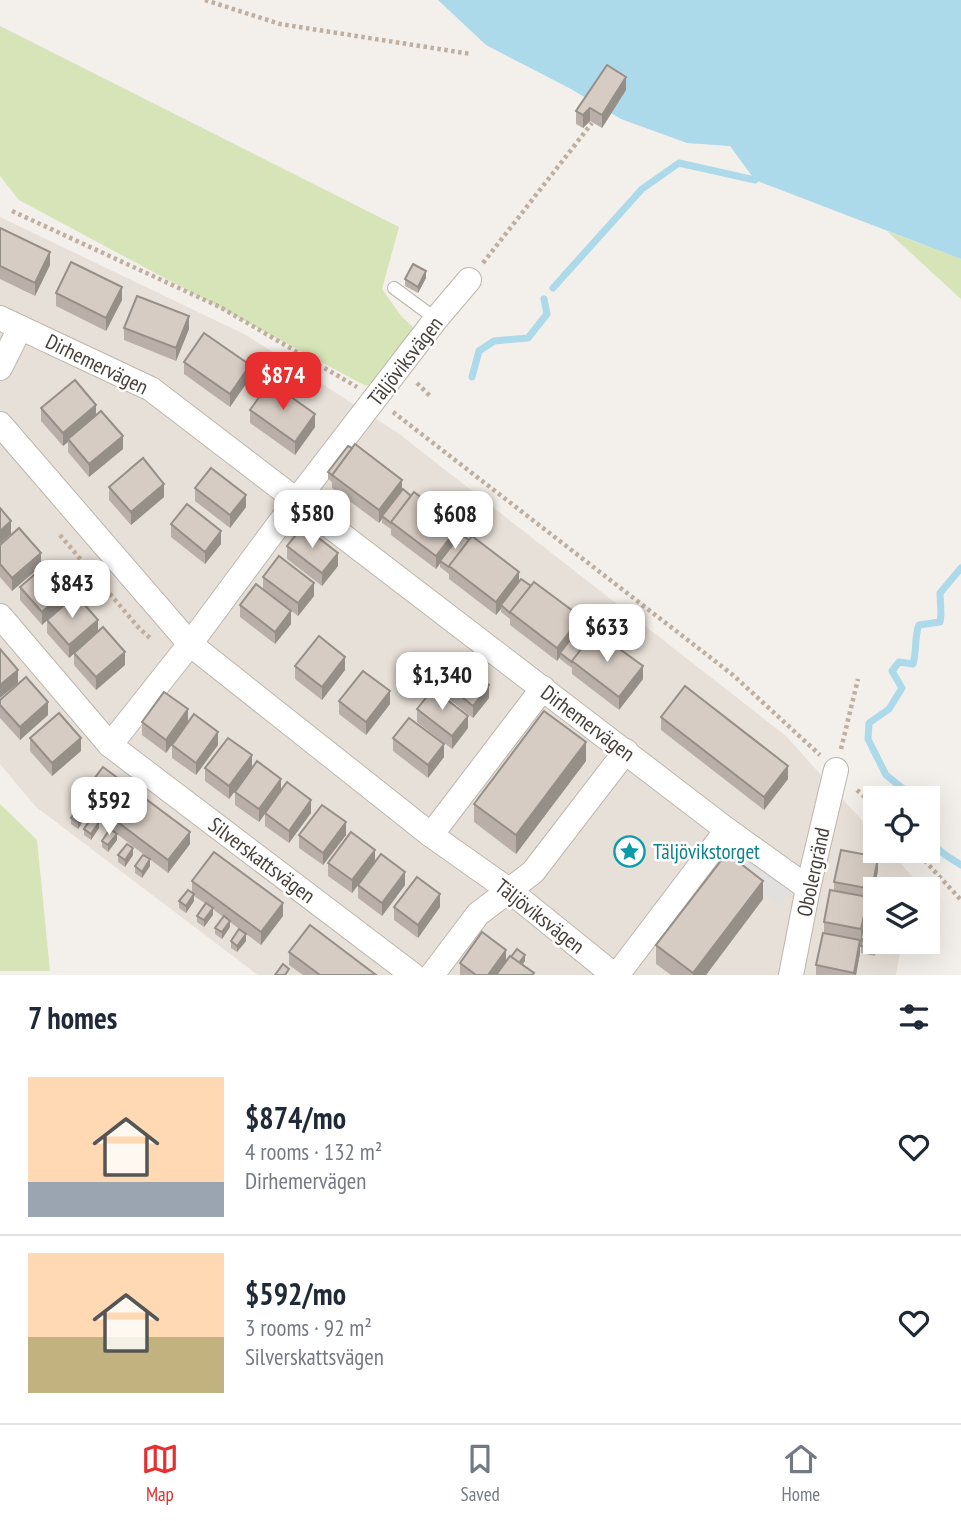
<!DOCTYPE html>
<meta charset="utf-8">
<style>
:root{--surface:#fff;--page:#f2f2f3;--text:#1f2937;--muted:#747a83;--line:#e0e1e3;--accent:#e62f2e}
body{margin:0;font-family:"PT Sans Narrow",sans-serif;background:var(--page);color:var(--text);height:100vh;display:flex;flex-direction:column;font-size:26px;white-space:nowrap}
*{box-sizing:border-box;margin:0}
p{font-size:23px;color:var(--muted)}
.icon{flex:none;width:38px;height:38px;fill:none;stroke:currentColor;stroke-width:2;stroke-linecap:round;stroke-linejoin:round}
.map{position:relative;height:975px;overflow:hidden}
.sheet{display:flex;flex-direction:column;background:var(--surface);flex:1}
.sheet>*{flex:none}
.buttons{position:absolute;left:863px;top:786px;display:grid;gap:14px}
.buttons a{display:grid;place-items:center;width:77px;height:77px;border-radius:0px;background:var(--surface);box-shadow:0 7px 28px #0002;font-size:35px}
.price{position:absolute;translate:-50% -60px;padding:0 16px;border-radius:14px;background:#fff;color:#222;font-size:23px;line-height:46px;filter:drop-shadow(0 2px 4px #0008)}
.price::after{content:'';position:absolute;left:50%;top:42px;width:21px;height:16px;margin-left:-10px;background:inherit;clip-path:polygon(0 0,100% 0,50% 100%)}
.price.selected{background:var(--accent);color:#fff}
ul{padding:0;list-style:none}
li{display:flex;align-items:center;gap:21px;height:175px;padding:0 28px}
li+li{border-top:2px solid var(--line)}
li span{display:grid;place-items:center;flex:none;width:196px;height:140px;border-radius:0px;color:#555}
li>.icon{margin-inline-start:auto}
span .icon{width:84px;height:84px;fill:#fffc;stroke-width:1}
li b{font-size:30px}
h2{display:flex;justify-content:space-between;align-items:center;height:84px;padding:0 28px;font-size:30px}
.tab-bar{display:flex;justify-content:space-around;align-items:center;height:98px;border-top:2px solid var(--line);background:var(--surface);font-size:19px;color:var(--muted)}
.tab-bar a{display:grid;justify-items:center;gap:4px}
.tab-bar .selected{color:var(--accent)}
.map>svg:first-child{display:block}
</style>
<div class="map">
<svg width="961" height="975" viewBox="0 0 961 975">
<rect width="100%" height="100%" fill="#f3efea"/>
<path fill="#e7e0d8" d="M0 217 248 336 398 433 786 736 875 835V850L889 851 914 878 912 889H875V942H902L896 975H258L36 807 0 764Z"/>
<g fill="#d6e4b7">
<path d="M0 26 399 227 382 289 402 317 413 327 403 351 373 386 364 385 19 200 0 176Z"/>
<path d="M887 231 961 259V299Z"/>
<path d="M0 804 37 840 50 971H0Z"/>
</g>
<path fill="#e2e0de" d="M744 855 791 891 780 906 732 870Z"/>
<path fill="#acdaea" d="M438 0H961V259L755 180 730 146 687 143 621 119 571 89 486 45Z"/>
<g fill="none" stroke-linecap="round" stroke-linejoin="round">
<g stroke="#acdaea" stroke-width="7">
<path d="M553 288 642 189 679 163 755 180"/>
<path d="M472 377 479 351 494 341 528 338 547 314 544 299"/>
<path d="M911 798 906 791 886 775 868 739 869 723 889 709 902 688 892 671 899 662 913 664C917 651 914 637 919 625L940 622 941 614 940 593 961 568"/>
<path d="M928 836C934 849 948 857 961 865"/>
</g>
<defs>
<path id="lane" d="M394 288 436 319"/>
<g id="street">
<path d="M0 318 151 389 727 830 808 888"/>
<path d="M0 368 20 328"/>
<path d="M0 424 190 644 431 835 510 891 614 975"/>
<path d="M0 616 110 745 413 975"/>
<path d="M110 745 190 644 296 501 436 319 469 280"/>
<path d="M431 835 543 688"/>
<path d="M432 975 478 914 533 872 626 751"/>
<path d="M617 975 727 830"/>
<path d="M791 975 808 888 836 770"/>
</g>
</defs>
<use href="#lane" stroke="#beb6ad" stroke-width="14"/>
<use href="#street" stroke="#beb6ad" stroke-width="26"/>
<g stroke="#bfafa0" stroke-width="4.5" stroke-dasharray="3.5 3.5" stroke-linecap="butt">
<path d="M205 0 280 24 471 54"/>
<path d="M12 211 220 307 357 387"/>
<path d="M483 263 592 123"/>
<path d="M417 383 431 397"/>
<path d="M393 412 733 675 820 755"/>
<path d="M60 535 139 628 151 639"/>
<path d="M841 749 858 679"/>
<path d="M857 790 875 807"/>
<path d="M915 850 961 900"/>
</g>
<use href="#lane" stroke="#fff" stroke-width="12"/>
<use href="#street" stroke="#fff" stroke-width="24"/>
</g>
<g fill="#b9afa8">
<path d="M626 90 602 128 590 121 583 128 576 124V111Z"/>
<path d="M0 228 50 265 35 296 0 279Z"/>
<path d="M426 278 418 293 405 286V279Z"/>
<path d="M56 293 122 300 106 331 56 306Z"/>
<path d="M124 328 189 329 176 361 124 340Z"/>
<path d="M184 362 250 378 230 407 184 374Z"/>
<path d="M41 408 96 415 123 449 89 477 68 452V442L63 446 41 421Z"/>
<path d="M250 410 315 427 295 455 250 423Z"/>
<path d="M328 472 402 490 459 536 581 626 643 679 619 710 572 674V668L560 659V657L557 661 510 625V619L501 612V609L496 615 449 579V574L440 567V563L436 569 391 535V529L382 523V519L379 523 332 488V482L328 479Z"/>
<path d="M109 487 164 497 131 525 109 500Z"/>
<path d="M195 488 246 507 230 528 195 501Z"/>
<path d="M171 524 221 544 205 564 171 537Z"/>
<path d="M0 545 41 566 12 591 0 577Z"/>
<path d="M287 546 338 566 322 586 287 559Z"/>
<path d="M263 577 314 596 298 616 263 589Z"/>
<path d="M20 587 70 600 125 665 96 690 74 665V653L69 658 47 633V620L42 625 20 600Z"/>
<path d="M240 605 291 624 275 644 240 617Z"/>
<path d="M295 666 345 670 322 700 295 679Z"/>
<path d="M439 678 489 698 473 718 439 691Z"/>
<path d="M0 700 48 715 20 740 0 718Z"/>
<path d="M339 701 390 704 366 735 339 714Z"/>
<path d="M417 709 468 728 452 749 417 722Z"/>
<path d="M661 717 788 779 764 810 661 730Z"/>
<path d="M142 722H188L166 753 142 735Z"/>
<path d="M30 738 81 751 52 776 30 751Z"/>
<path d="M393 738 444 757 428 778 393 751Z"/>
<path d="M172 745H218L196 775 172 758Z"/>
<path d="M586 761 516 854 474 822V804Z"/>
<path d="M205 768H252L229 799 205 781Z"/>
<path d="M281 791 311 813 289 843 265 826V814L259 822 235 805V792Z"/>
<path d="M82 795 190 844 168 873 117 834V840L108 852 102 847V841L110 829 86 811V817L78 829 71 824V818L82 808Z"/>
<path d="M99 828 91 840 84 835V829Z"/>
<path d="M299 835H346L323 865 299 848Z"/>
<path d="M118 855H133L125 867 118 862Z"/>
<path d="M328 863H375L352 893 328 876Z"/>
<path d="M135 866H150L142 878 135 873Z"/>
<path d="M878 870 873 897H875V911L870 910V902L868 901V910L861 942H860V953L856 975H816V965L824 933V922L834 890V882Z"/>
<path d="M192 881 283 916 261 945 230 922V927L222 939 215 934V928L223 917 213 909V915L204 927 197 922V916L206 904 194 896V901L186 913 179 908V901L192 893Z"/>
<path d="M358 885H405L382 916 358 898Z"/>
<path d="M763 899 706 975H671L656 964V945Z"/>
<path d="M394 907H440L418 938 394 920Z"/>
<path d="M231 941H246L237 952 231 948Z"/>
<path d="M861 946 877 949 875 956 861 953Z"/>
<path d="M289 952 376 975H303L289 965Z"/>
<path d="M506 961H525L522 965 534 975H460V963Z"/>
</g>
<g fill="#968f88">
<path d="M626 77V90L602 128V115Z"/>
<path d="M590 108V121L583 128V115Z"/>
<path d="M50 252V265L35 296V283Z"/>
<path d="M426 271V278L418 293V287Z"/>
<path d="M122 287V300L106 331V318Z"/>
<path d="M189 316V329L176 361V348Z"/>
<path d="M250 365V378L230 407V394Z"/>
<path d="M96 405V418L68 439V442L63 446V433Z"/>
<path d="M315 414V427L295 455V442Z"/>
<path d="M123 436V449L89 477V464Z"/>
<path d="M402 480V493L382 516V519L379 523V510Z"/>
<path d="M164 484V497L131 525V512Z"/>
<path d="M246 495V507L230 528V515Z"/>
<path d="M11 521V534L0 544V531Z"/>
<path d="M459 526V538L436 569V556Z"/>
<path d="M221 531V544L205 564V552Z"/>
<path d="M41 553V566L12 591V578Z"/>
<path d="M338 553V566L322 586V573Z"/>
<path d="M519 572V585L501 605V609L496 615V602Z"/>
<path d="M314 583V596L298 616V603Z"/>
<path d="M70 587V600L42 625V612Z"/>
<path d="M291 611V624L275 644V632Z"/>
<path d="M581 617V630L560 653V657L557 661V648Z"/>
<path d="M98 620V633L69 658V645Z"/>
<path d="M125 652V665L96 690V677Z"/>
<path d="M345 657V670L322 700V687Z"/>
<path d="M643 666V679L619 710V697Z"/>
<path d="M18 670V683L0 698V685Z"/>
<path d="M489 685V698L473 718V706Z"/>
<path d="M390 691V704L366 735V722Z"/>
<path d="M48 702V715L20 740V727Z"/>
<path d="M188 709V722L166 753V740Z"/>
<path d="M468 716V728L452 749V736Z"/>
<path d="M218 732V745L196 775V763Z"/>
<path d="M81 738V751L52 776V763Z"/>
<path d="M586 742V761L516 854V835Z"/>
<path d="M444 744V757L428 778V765Z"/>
<path d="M252 755V768L229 799V786Z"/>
<path d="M788 766V779L764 810V797Z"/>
<path d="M281 779V792L259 822V809Z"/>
<path d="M311 800V813L289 843V831Z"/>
<path d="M86 811V817L78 829V822Z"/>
<path d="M99 822V828L91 840V834Z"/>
<path d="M346 822V835L323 865V853Z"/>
<path d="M190 832V844L168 873V860Z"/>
<path d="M117 834V840L108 852V845Z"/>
<path d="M133 848V855L125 867V860Z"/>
<path d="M375 850V863L352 893V880Z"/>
<path d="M878 857V870L872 902V889Z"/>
<path d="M150 859V866L142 878V872Z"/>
<path d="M405 872V885L382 916V903Z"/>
<path d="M763 881V899L706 975H693V973Z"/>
<path d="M194 894V901L186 913V906Z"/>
<path d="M440 894V907L418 938V925Z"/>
<path d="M868 897V910L861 942V929Z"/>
<path d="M283 903V916L261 945V932Z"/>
<path d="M213 908V915L204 927V920Z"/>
<path d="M230 921V927L222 939V932Z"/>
<path d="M246 934V941L237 952V946Z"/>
<path d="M860 940V953L856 975H854Z"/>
<path d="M506 950V963L497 975H488Z"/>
<path d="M525 955V961L517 972V965Z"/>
</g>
<g fill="#d7ccc3" stroke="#968f88" stroke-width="2">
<path d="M607 65 626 77 602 115 590 108 583 115 576 111Z"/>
<path d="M0 228 50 252 35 283 0 266Z"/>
<path d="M71 262 122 287 106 318 56 293Z"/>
<path d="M413 264 426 271 418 287 405 279Z"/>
<path d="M137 296 189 316 176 348 124 328Z"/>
<path d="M204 333 250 365 230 394 184 362Z"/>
<path d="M75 380 96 405 63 433 41 408Z"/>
<path d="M270 382 315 414 295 442 250 410Z"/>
<path d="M101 411 123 436 89 464 68 439Z"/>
<path d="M355 444 402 480 379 510 332 475Z"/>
<path d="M348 446 352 448 332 475 328 472Z"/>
<path d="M143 458 164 484 131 512 109 487Z"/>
<path d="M211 468 246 495 230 515 195 488Z"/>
<path d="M403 489 411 496 391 523 382 516Z"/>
<path d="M414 492 459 526 436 556 391 522Z"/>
<path d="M187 504 221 531 205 552 171 524Z"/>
<path d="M0 508 11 521 0 531Z"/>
<path d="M303 526 338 553 322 573 287 546Z"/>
<path d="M19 528 41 553 12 578 0 564V545Z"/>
<path d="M461 534 469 540 449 567 440 561Z"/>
<path d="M472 536 519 572 496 602 449 566Z"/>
<path d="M279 556 314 583 298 603 263 577Z"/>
<path d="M49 562 70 587 42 612 20 587Z"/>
<path d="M521 579 531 586 510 613 501 605Z"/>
<path d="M534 582 581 617 557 648 510 612Z"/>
<path d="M256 584 291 611 275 632 240 605Z"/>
<path d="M76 595 98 620 69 645 47 620Z"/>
<path d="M581 626 592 635 572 662 560 653Z"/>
<path d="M103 627 125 652 96 677 74 653Z"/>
<path d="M595 631 643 666 619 697 572 661Z"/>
<path d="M319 636 345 657 322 687 295 666Z"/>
<path d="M0 649 18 670 0 685Z"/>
<path d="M455 658 489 685 473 706 439 678Z"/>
<path d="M363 671 390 691 366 722 339 701Z"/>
<path d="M26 677 48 702 20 727 0 705V700Z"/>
<path d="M685 686 788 766 764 797 661 717Z"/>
<path d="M433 689 468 716 452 736 417 709Z"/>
<path d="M164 692 188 709 166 740 142 722Z"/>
<path d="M544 711 586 742 516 835 474 804Z"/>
<path d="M59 713 81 738 52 763 30 738Z"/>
<path d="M194 714 218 732 196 763 172 745Z"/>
<path d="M409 718 444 744 428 765 393 738Z"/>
<path d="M228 738 252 755 229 786 205 768Z"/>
<path d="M257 761 281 779 259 809 235 792Z"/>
<path d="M103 767 190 832 168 860 82 795Z"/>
<path d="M287 782 311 800 289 831 265 813Z"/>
<path d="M322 805 346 822 323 853 299 835Z"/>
<path d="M79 806 86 811 78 822 71 818Z"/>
<path d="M92 817 99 822 91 834 84 829Z"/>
<path d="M110 829 117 834 108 845 102 841Z"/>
<path d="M351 832 375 850 352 880 328 863Z"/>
<path d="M127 844 133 848 125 860 118 855Z"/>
<path d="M841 850 878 857 872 889 834 882Z"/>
<path d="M214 852 283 903 261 932 192 881Z"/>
<path d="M727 853 763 881 693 973 656 945Z"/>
<path d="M381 854 405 872 382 903 358 885Z"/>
<path d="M143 855 150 859 142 872 135 866Z"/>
<path d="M417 877 440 894 418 925 394 907Z"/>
<path d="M188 890 194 894 186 906 179 901Z"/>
<path d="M830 890 868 897 861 929 824 922Z"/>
<path d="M872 897H875V905L870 904Z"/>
<path d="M206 903 213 908 204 920 197 916Z"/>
<path d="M224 916 230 921 222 932 215 928Z"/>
<path d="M310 925 376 975H320L289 952Z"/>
<path d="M239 929 246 934 237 946 231 941Z"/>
<path d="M482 932 506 950 488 975H476L460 963Z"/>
<path d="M823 933 860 940 854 973 816 965Z"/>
<path d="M862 939 877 942 875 949 861 946Z"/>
<path d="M517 949 525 955 519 963 511 957Z"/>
<path d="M510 956 534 973 532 975H496Z"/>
<path d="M283 964 289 969 285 975H275Z"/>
</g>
<defs>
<symbol id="sight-ring" viewBox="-11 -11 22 22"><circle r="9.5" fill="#fff" stroke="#0f9aa8" stroke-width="1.5"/><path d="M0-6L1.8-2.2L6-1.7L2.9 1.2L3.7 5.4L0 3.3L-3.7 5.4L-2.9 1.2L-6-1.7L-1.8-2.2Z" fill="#0f9aa8"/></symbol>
</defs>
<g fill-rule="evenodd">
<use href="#sight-ring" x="612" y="834" width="35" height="35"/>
</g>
<g text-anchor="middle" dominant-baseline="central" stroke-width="5" stroke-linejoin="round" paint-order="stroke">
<g font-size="21" fill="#473f39" stroke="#fff">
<text transform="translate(405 361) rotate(-52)">Täljöviksvägen</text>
<text transform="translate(97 364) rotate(26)">Dirhemervägen</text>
<text transform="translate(588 723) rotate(37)">Dirhemervägen</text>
<text transform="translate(262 860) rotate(37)">Silverskattsvägen</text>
<text transform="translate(813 872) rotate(-78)">Obolergränd</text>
<text transform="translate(540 916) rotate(38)">Täljöviksvägen</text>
</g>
<g font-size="21" fill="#0d838f" stroke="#fff" text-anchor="start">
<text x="653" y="851">Täljövikstorget</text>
</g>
</g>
</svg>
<div class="buttons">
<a><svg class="icon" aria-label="locate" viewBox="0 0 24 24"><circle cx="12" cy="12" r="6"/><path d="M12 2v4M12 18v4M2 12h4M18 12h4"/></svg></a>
<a><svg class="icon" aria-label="layers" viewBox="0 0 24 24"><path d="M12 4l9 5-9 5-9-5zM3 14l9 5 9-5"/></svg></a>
</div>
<b class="price selected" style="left:283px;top:412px">$874</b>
<b class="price" style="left:312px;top:550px">$580</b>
<b class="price" style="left:455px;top:551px">$608</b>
<b class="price" style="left:72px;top:620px">$843</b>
<b class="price" style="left:607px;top:664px">$633</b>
<b class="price" style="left:442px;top:712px">$1,340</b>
<b class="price" style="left:109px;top:837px">$592</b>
</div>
<section class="sheet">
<h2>7 homes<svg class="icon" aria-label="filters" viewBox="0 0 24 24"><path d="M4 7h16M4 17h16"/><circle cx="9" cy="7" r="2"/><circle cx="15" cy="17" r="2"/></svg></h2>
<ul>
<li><span style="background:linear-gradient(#ffd9b3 75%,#9aa5b1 0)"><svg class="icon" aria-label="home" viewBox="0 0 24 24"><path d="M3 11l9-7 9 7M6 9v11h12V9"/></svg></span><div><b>$874/mo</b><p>4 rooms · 132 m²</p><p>Dirhemervägen</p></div><svg class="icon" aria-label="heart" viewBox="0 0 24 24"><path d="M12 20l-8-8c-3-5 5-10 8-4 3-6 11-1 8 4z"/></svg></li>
<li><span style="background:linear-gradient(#ffd9b3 60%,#c2b280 0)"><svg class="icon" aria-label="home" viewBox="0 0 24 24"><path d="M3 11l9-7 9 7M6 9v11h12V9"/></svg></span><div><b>$592/mo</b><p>3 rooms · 92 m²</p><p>Silverskattsvägen</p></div><svg class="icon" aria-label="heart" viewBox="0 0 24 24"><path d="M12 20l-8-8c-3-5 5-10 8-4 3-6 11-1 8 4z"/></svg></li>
</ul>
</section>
<nav class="tab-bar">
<a class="selected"><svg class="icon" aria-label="map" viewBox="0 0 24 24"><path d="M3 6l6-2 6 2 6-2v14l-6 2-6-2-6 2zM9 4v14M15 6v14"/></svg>Map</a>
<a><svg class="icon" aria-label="saved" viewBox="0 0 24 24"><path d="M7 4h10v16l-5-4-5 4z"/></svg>Saved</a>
<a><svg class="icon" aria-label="home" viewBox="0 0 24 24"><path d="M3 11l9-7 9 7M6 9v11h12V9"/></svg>Home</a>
</nav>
